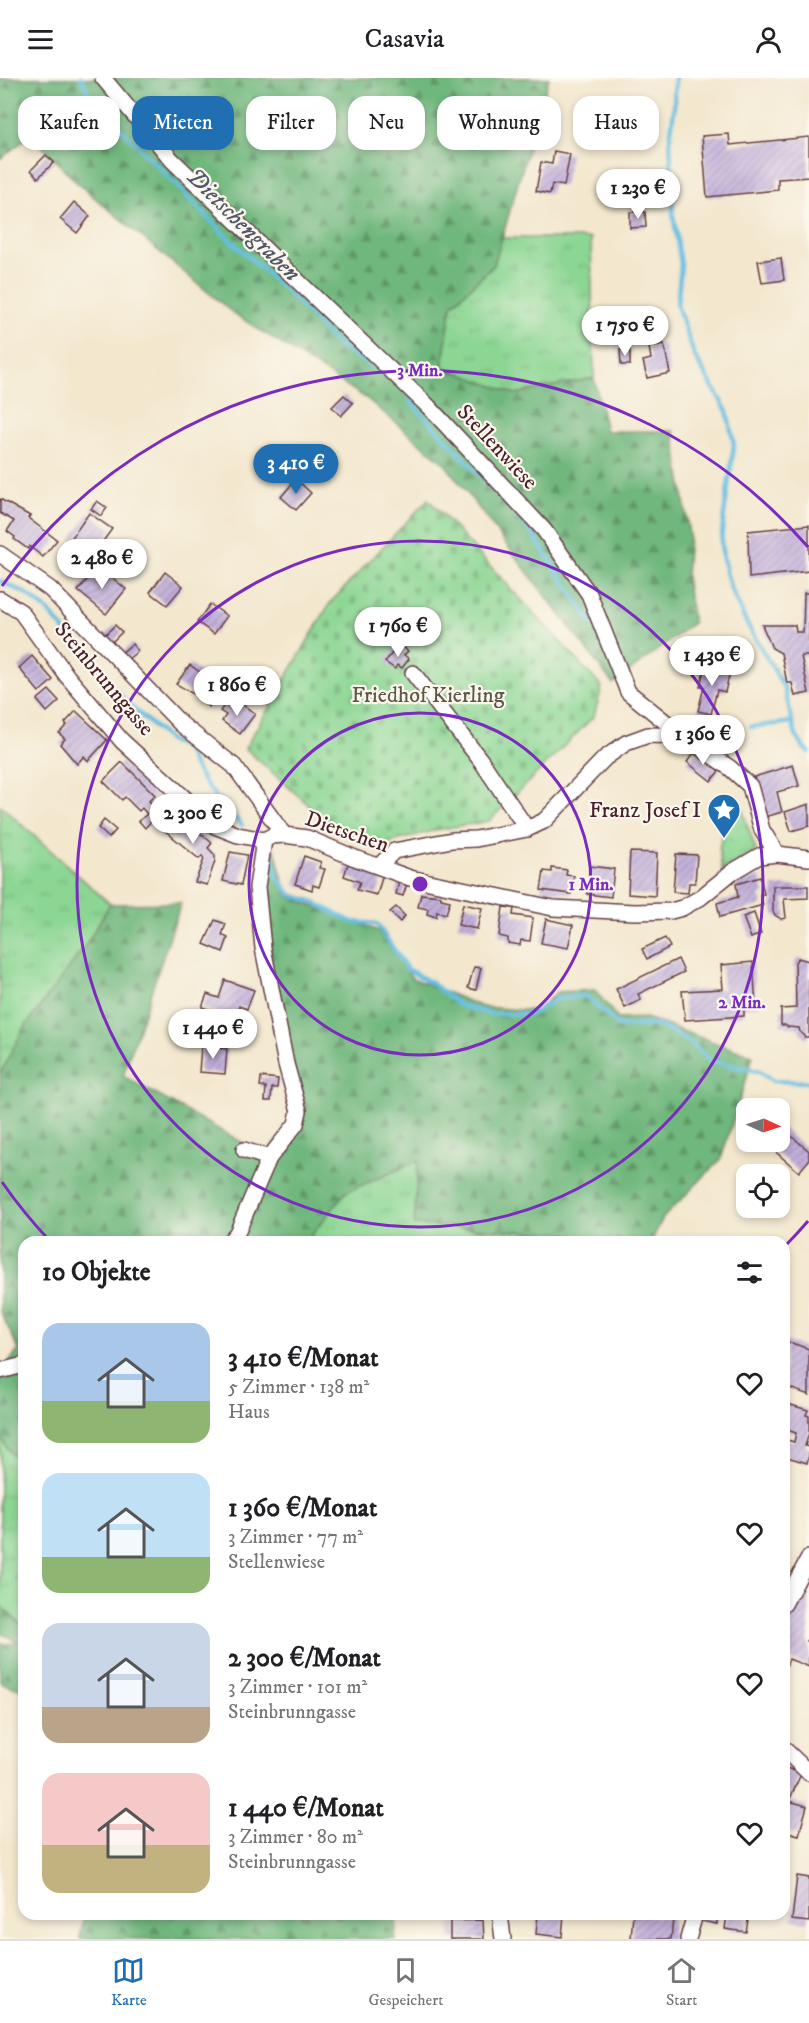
<!DOCTYPE html>
<html lang="de">
<meta charset="utf-8">
<style>
:root{--surface:#fff;--page:#f2f2f2;--text:#202124;--muted:#757577;--line:#e0e0e0;--accent:#1f6fb2}
body{margin:0;font-family:"IM FELL DW Pica",serif;background:var(--page);color:var(--text);height:100vh;display:flex;flex-direction:column;font-size:22px;white-space:nowrap}
*{box-sizing:border-box;margin:0}
p{font-size:20px;color:var(--muted)}
.icon{flex:none;width:33px;height:33px;fill:none;stroke:currentColor;stroke-width:2;stroke-linecap:round;stroke-linejoin:round}
.map{position:relative;flex:1;overflow:hidden}
.drawer{position:absolute;left:18px;top:1158px;width:772px;height:684px;display:flex;flex-direction:column;background:var(--surface);border-radius:18px;box-shadow:0 3px 9px #0003}
.drawer>*{flex:none}
.banner{position:absolute;left:18px;top:18px;width:774px;height:54px;display:flex;gap:12px}
.needle{width:39px;rotate:93deg}
.fabs{position:absolute;left:736px;top:1020px;display:grid;gap:12px}
.fabs a{display:grid;place-items:center;width:54px;height:54px;border-radius:12px;background:var(--surface);box-shadow:0 3px 9px #0003;font-size:30px}
.price{position:absolute;translate:-50% -51px;padding:0 14px;border-radius:21px;background:#fff;color:#222;font-size:20px;line-height:39px;filter:drop-shadow(0 2px 3px #0008)}
.price::after{content:'';position:absolute;left:50%;top:36px;width:18px;height:14px;margin-left:-9px;background:inherit;clip-path:polygon(0 0,100% 0,50% 100%)}
.price.on{background:var(--accent);color:#fff}
ul{padding:0;list-style:none}
li{display:flex;align-items:center;gap:18px;height:150px;padding:0 24px}
li span{display:grid;place-items:center;flex:none;width:168px;height:120px;border-radius:18px;color:#555}
li>.icon{margin-inline-start:auto}
span .icon{width:72px;height:72px;fill:#fffc;stroke-width:1}
li b{font-size:26px}
h2{display:flex;justify-content:space-between;align-items:center;height:72px;padding:0 24px;font-size:26px}
.pill{padding:0 21px;border-radius:18px;background:var(--surface);box-shadow:0 3px 9px #0003;font-size:21px;line-height:54px}
.pill.on{background:var(--accent);color:#fff}
header{display:flex;justify-content:space-between;align-items:center;height:78px;padding:0 24px;background:var(--surface);font-size:27px;font-weight:600}
.tab-bar{display:flex;justify-content:space-around;align-items:center;height:84px;border-top:2px solid var(--line);background:var(--surface);font-size:16px;color:var(--muted)}
.tab-bar a{display:grid;justify-items:center;gap:3px}
.tab-bar .on{color:var(--accent)}
.map>svg:first-child{display:block}
</style>
<header><svg class="icon" aria-label="menu" viewBox="0 0 24 24"><path d="M4 6h16M4 12h16M4 18h16"/></svg>Casavia<svg class="icon" aria-label="person" viewBox="0 0 24 24"><circle cx="12" cy="8" r="4"/><path d="M4 21q1-7 8-7t8 7"/></svg></header>
<div class="map">
<svg width="809" height="1861" viewBox="0 0 809 1861">
<defs>
<pattern id="grass-tufts" width="24" height="20" patternUnits="userSpaceOnUse" patternTransform="scale(1.5)"><rect width="24" height="20" fill="#8bd693"/><path d="M3 7l-1-3M5 7V3M7 7l1-3M15 17l-1-3M17 17v-4M19 17l1-3" fill="none" stroke="#79b77f"/></pattern>
<pattern id="forest-firs" width="22" height="20" patternUnits="userSpaceOnUse" patternTransform="scale(1.5)"><rect width="22" height="20" fill="#70b77d"/><path d="M5 1l3.5 6h-7zM16 11l3.5 6h-7z" fill="#5e9467"/></pattern>
<pattern id="cemetery-stones" width="16" height="16" patternUnits="userSpaceOnUse" patternTransform="scale(1.5)"><rect width="16" height="16" fill="#8bd693"/><path d="M2 7V4a2 2 0 0 1 4 0v3zM10 15v-3a2 2 0 0 1 4 0v3z" fill="#79b77f"/></pattern>
<pattern id="park-crowns" width="20" height="18" patternUnits="userSpaceOnUse" patternTransform="scale(1.5)"><rect width="20" height="18" fill="#8bd693"/><path d="M2 6a3 3 0 1 1 6 0M12 15a3 3 0 1 1 6 0" fill="none" stroke="#79b77f"/></pattern>
<pattern id="building-hatch" width="6" height="6" patternUnits="userSpaceOnUse" patternTransform="scale(1.5)"><rect width="6" height="6" fill="#c2b0db"/><path d="M-1 1l2-2M0 6l6-6M5 7l2-2" fill="none" stroke="#a08fb2"/></pattern>
</defs>
<rect width="100%" height="100%" fill="#fbf7ec"/>
<filter id="ink" filterUnits="userSpaceOnUse"><feTurbulence type="fractalNoise" baseFrequency=".0167" numOctaves="2"/><feDisplacementMap in="SourceGraphic" scale="12" xChannelSelector="R" yChannelSelector="G"/><feConvolveMatrix kernelMatrix="1 2 1 2 8 2 1 2 1" color-interpolation-filters="sRGB"/></filter>
<filter id="wash" filterUnits="userSpaceOnUse"><feTurbulence type="fractalNoise" baseFrequency=".008" numOctaves="4" result="noise"/><feDisplacementMap in="SourceGraphic" scale="24" xChannelSelector="R" yChannelSelector="G"/><feGaussianBlur stdDeviation="1.35" result="paint"/><feColorMatrix in="noise" values="0 0 0 0 0 0 0 0 0 0 0 0 0 0 0 0 0 1.4 0 .05"/><feComposite in="paint" operator="in"/></filter>
<g filter="url(#wash)">
<rect width="100%" height="100%" fill="#f3e7cd"/>
<g fill="url(#grass-tufts)" stroke="#6a7a5f" stroke-width="1.5">
<path d="M500 160H591L594 300 515 316 442 289 452 227 494 187Z"/>
<path d="M0 727 110 826 86 867 0 996Z"/>
<path d="M418 1083 415 1147 569 1156 568 1164H306L346 1114Z"/>
<path d="M0 1360 24 1392V1483L16 1500 24 1507V1549L0 1528Z"/>
</g>
<g fill="url(#forest-firs)" stroke="#5d6b54" stroke-width="1.5">
<path d="M0 0H549L494 187 452 227 442 289 515 316 594 300 606 353H674L689 457 686 498 693 545 613 606 445 386 366 320 233 235 77 105 31 57 0 81Z"/>
<path d="M275 772 287 818 379 853 412 900 482 929 536 933 557 914 595 912 618 941 646 940 753 978 721 1081 663 1140 651 1164H568L569 1156 414 1147 418 1083 346 1114 306 1164H24V1392L0 1360V1290L6 1287 19 1272 0 1233V996L24 950 86 867 110 826 181 825 123 998 265 1077 305 1029 288 985 266 870 263 785Z"/>
<path d="M0 1528 24 1549V1613L0 1604V1566L19 1565 0 1554Z"/>
<path d="M84 1836H397L395 1861H80Z"/>
</g>
<path fill="url(#cemetery-stones)" stroke="#6a7a5f" stroke-width="1.5" d="M428 421 602 609 594 638 489 743 436 752 373 769 321 738 245 670 330 525Z"/>
<path fill="url(#park-crowns)" stroke="#6a7a5f" stroke-width="1.5" d="M742 731 756 773 722 792 719 771 724 749Z"/>
<g fill="none" stroke-linecap="round" stroke-linejoin="round">
<g stroke="#64bee1" stroke-width="4.5">
<path d="M81 0 91 20 228 160 291 217 337 267 387 297"/>
<path d="M675 0 674 32 670 60 673 136 681 187 677 227 695 279 727 333 734 367 724 437 721 464 723 481 730 509 746 544 784 609 796 658 804 670 809 674"/>
<path d="M410 323 422 336"/>
<path d="M426 340 525 445 592 545"/>
<path d="M0 503 25 515 48 533 126 624 170 663 186 670C197 700 220 725 242 747"/>
<path d="M751 649 792 644"/>
<path d="M271 775 277 798 291 817 311 823 352 844 377 846 407 891 433 906 459 927 491 936H532L558 920 586 918 618 948 659 947 688 963 710 983 758 993 773 1003 809 1004"/>
</g>
</g>
<g id="blocks">
<g fill="url(#building-hatch)">
<path d="M729 56 730 67 809 59V99L778 101V112L707 119 702 58Z"/>
<path d="M554 73 570 76 564 108 552 106 550 116 536 113 541 84 552 86Z"/>
<path d="M46 77 54 84 38 100 31 92Z"/>
<path d="M74 124 90 138 77 155 60 141Z"/>
<path d="M630 134H645L646 149 630 150Z"/>
<path d="M781 180 784 202 762 205 758 183Z"/>
<path d="M664 266 670 295 647 300 643 283 651 281 649 269Z"/>
<path d="M620 272H630V287H621Z"/>
<path d="M344 317 353 325 341 338 332 329Z"/>
<path d="M296 401 311 415 296 432 281 419Z"/>
<path d="M0 421 30 438 28 440 57 462 43 479 29 468 28 471 14 461 15 459 7 453 14 443 0 435Z"/>
<path d="M97 423 107 430 101 438 91 431Z"/>
<path d="M89 435 112 451 93 477 71 461Z"/>
<path d="M809 447V493L749 500 748 453Z"/>
<path d="M98 488 126 511 106 536 78 513Z"/>
<path d="M165 494 183 508 167 527 150 514Z"/>
<path d="M804 515H809V578H801L809 615 795 618 792 605H787L781 575 772 570 762 547H795L796 554H803Z"/>
<path d="M210 526 227 538 214 556 197 544Z"/>
<path d="M115 547 122 554 112 564 105 557Z"/>
<path d="M132 566 138 573 127 582 121 575Z"/>
<path d="M399 566 408 573 404 577 409 581 402 590 397 587 395 591 385 584Z"/>
<path d="M32 578 53 602 39 614 19 590Z"/>
<path d="M190 587 222 610 209 629 196 620 197 618 176 606Z"/>
<path d="M705 588 730 594 725 614 717 612 711 636 698 633 704 609H700Z"/>
<path d="M49 612 59 623 47 634 37 622Z"/>
<path d="M238 623 255 636 240 656 222 643 226 637 220 633 225 626 232 631Z"/>
<path d="M76 633 107 662 88 683 84 678 77 686 60 666 65 661 59 655 67 647 65 645Z"/>
<path d="M714 646 730 671 719 678 703 653Z"/>
<path d="M695 674 719 693 711 703 687 684Z"/>
<path d="M122 684 155 717 149 723 160 734 145 750 139 743 147 736 142 730 139 733 125 719 122 722 103 703Z"/>
<path d="M793 687 799 708 777 714 782 734 765 739 754 699Z"/>
<path d="M809 726V748L791 753 785 734Z"/>
<path d="M176 735 212 765 208 770 215 777V783L207 807 195 804 204 781 202 778 199 781 163 751Z"/>
<path d="M104 742 116 752 109 760 98 750Z"/>
<path d="M230 774 247 777 241 807 223 803Z"/>
<path d="M630 774 657 775 655 818 628 816Z"/>
<path d="M676 776 697 777 695 805H689L688 815 673 814Z"/>
<path d="M304 778 321 784 319 790 325 791 319 809 313 807 312 812 295 806Z"/>
<path d="M348 786 374 795V794L383 796 377 817 357 812 360 804 344 798Z"/>
<path d="M590 788 614 791 611 819 587 816Z"/>
<path d="M552 790 567 792 566 797 574 798 571 816 541 812 544 793 552 794Z"/>
<path d="M760 799 764 816 760 817 763 827 720 839 717 825 738 819 736 806Z"/>
<path d="M399 803 407 806 403 818 396 816Z"/>
<path d="M773 808H808V820L784 821 786 840 781 841 775 837 773 833Z"/>
<path d="M421 816 441 818V821L450 823 446 836 437 834 436 839 427 836 428 831 418 829Z"/>
<path d="M463 826 482 830 477 851 458 847Z"/>
<path d="M396 829 405 838 400 844 390 834Z"/>
<path d="M503 829 514 830 513 837 533 840 530 863 521 862 520 867 508 865V860L499 858Z"/>
<path d="M754 835 761 856 751 860 743 839Z"/>
<path d="M546 841 573 847 568 870 541 865Z"/>
<path d="M215 842 226 846 222 857 228 860 223 874 204 866Z"/>
<path d="M665 860 670 869 647 881 642 871Z"/>
<path d="M798 880 809 883V959H805L800 954 799 950 788 949 785 947H781V931L796 930 795 884Z"/>
<path d="M678 881 684 894 638 916 641 922 625 930 616 911Z"/>
<path d="M753 884 756 928 744 929V938L685 942 682 913 723 911 721 887Z"/>
<path d="M474 889 481 890 476 912 468 910Z"/>
<path d="M225 902 254 912 247 931 239 928 235 941 202 929 207 916 219 920Z"/>
<path d="M191 941 214 942 213 962 190 960Z"/>
<path d="M201 968 227 971 225 996 199 994Z"/>
<path d="M261 999 278 1001 277 1010H272L271 1023H265L266 1009H260Z"/>
<path d="M780 1048 809 1073V1082L799 1094 764 1064H780Z"/>
<path d="M786 1263 809 1271V1317L784 1308Z"/>
<path d="M784 1325 808 1332 806 1337 809 1338V1355L805 1368 809 1369V1377L807 1385 784 1378V1361L794 1364 796 1355 784 1351 787 1334H784Z"/>
<path d="M809 1489V1558L807 1563 809 1564V1589L789 1581 784 1593V1536Z"/>
<path d="M787 1690 801 1696 789 1723 807 1728 799 1757 784 1753V1696Z"/>
<path d="M797 1798 809 1800V1844L792 1842Z"/>
<path d="M538 1836H564L562 1859 536 1856Z"/>
<path d="M633 1836H649V1838L673 1840 671 1861H631Z"/>
<path d="M703 1836H717V1846L701 1843Z"/>
<path d="M727 1836H749L746 1854 725 1851Z"/>
<path d="M483 1842 484 1861H450V1843Z"/>
</g>
</g>
</g>
<g filter="url(#ink)">
<use href="#blocks" fill-opacity="0" stroke="#633d43" stroke-width="1.5"/>
<g fill="none" stroke-linecap="round" stroke-linejoin="round">
<defs>
<g id="minor">
<path d="M103 0 172 82 429 329 544 452 589 516 628 614 683 658 730 690 750 708 762 752 777 776"/>
<path d="M0 476 50 511 181 646 234 688 284 757"/>
<path d="M0 521 21 534 67 598 122 663 215 748 238 757 264 762 272 758 284 757 307 760 355 780 410 800 553 830 635 834 671 833 682 830 700 820 732 794 759 778 777 776 809 780"/>
<path d="M413 595 482 684 527 751"/>
<path d="M379 788 394 773 452 762 476 761 527 751 544 743 605 680 626 665 648 657 683 658"/>
<path d="M244 1072 269 1080"/>
<path d="M229 1164 237 1155 269 1080 296 1046 299 1033 286 986 263 870 257 809 264 762"/>
<path d="M0 1293 24 1287"/>
<path d="M784 1526 809 1480"/>
<path d="M784 1671 809 1695"/>
<path d="M500 1836 503 1861"/>
<path d="M688 1861 695 1836"/>
</g>
</defs>
<use href="#minor" stroke="#633d43" stroke-width="18"/>
<use href="#minor" stroke="#fff" stroke-width="15"/>
</g>
</g>
<g fill="none" stroke="#7b2cbf" stroke-width="3">
<circle cx="420" cy="806" r="171"/>
<circle cx="420" cy="806" r="343"/>
<path d="M808 1143A514 514 0 0 1 787 1166M50 1163A514 514 0 0 1 2 1104M2 508A514 514 0 0 1 808 469"/>
</g>
<defs>
<symbol id="sight-pin" viewBox="-11 -11 22 30"><path d="M0 17L-7.5 6A9.5 9.5 0 1 1 7.5 6Z" fill="#1f6fb2" stroke="#fbf7ec"/><path d="M0-6L1.8-2.2L6-1.7L2.9 1.2L3.7 5.4L0 3.3L-3.7 5.4L-2.9 1.2L-6-1.7L-1.8-2.2Z" fill="#fff"/></symbol>
</defs>
<g fill-rule="evenodd">
<use href="#sight-pin" x="705" y="713" width="38" height="52"/>
</g>
<g text-anchor="middle" dominant-baseline="central" stroke-width="4.5" stroke-linejoin="round" paint-order="stroke">
<g font-size="22" fill="#4a1f2b" stroke="#fbf7ec">
<text transform="translate(497 369) rotate(47)">Stellenwiese</text>
<text transform="translate(104 601) rotate(50)">Steinbrunngasse</text>
<text transform="translate(347 754) rotate(19)">Dietschen</text>
</g>
<g font-size="22" fill="#5e564a" stroke="#fbf7ec">
<text x="428" y="617">Friedhof Kierling</text>
</g>
<g font-size="22" fill="#4a1f2b" stroke="#fbf7ec" text-anchor="end">
<text x="701" y="732">Franz Josef I</text>
</g>
<g font-size="24" font-style="italic" fill="#53576b" stroke="#fbf7ec">
<text transform="translate(243 147) rotate(45)">Dietschengraben</text>
</g>
</g>
<circle cx="420" cy="806" r="9" fill="#7b2cbf" stroke="#fbf7ec" stroke-width="3"/>
<g font-size="18" text-anchor="middle" font-weight="bold" fill="#7b2cbf" stroke="#fbf7ec" stroke-width="4.5" stroke-linejoin="round" paint-order="stroke">
<text x="420" y="298">3 Min.</text>
<text x="591" y="812">1 Min.</text>
<text x="742" y="930">2 Min.</text>
</g>
</svg>
<div class="fabs">
<a><svg class="needle" viewBox="-14 -14 28 28"><path d="M0-13l5 13h-10z" fill="#e53935"/><path d="M0 13l5-13h-10z" fill="#757577"/></svg></a>
<a><svg class="icon" aria-label="locate" viewBox="0 0 24 24"><circle cx="12" cy="12" r="6"/><path d="M12 2v4M12 18v4M2 12h4M18 12h4"/></svg></a>
</div>
<b class="price" style="left:638px;top:142px">1 230 €</b>
<b class="price" style="left:625px;top:279px">1 750 €</b>
<b class="price on" style="left:296px;top:417px">3 410 €</b>
<b class="price" style="left:102px;top:512px">2 480 €</b>
<b class="price" style="left:398px;top:580px">1 760 €</b>
<b class="price" style="left:712px;top:609px">1 430 €</b>
<b class="price" style="left:237px;top:639px">1 860 €</b>
<b class="price" style="left:703px;top:688px">1 360 €</b>
<b class="price" style="left:193px;top:767px">2 300 €</b>
<b class="price" style="left:213px;top:982px">1 440 €</b>
<div class="banner">
<a class="pill">Kaufen</a>
<a class="pill on">Mieten</a>
<a class="pill">Filter</a>
<a class="pill">Neu</a>
<a class="pill">Wohnung</a>
<a class="pill">Haus</a>
</div>
<section class="drawer">
<h2>10 Objekte<svg class="icon" aria-label="filters" viewBox="0 0 24 24"><path d="M4 7h16M4 17h16"/><circle cx="9" cy="7" r="2"/><circle cx="15" cy="17" r="2"/></svg></h2>
<ul>
<li><span style="background:linear-gradient(#a9c7e8 65%,#8fb573 0)"><svg class="icon" aria-label="home" viewBox="0 0 24 24"><path d="M3 11l9-7 9 7M6 9v11h12V9"/></svg></span><div><b>3 410 €/Monat</b><p>5 Zimmer · 138 m²</p><p>Haus</p></div><svg class="icon" aria-label="heart" viewBox="0 0 24 24"><path d="M12 20l-8-8c-3-5 5-10 8-4 3-6 11-1 8 4z"/></svg></li>
<li><span style="background:linear-gradient(#bfe0f5 70%,#8fb573 0)"><svg class="icon" aria-label="home" viewBox="0 0 24 24"><path d="M3 11l9-7 9 7M6 9v11h12V9"/></svg></span><div><b>1 360 €/Monat</b><p>3 Zimmer · 77 m²</p><p>Stellenwiese</p></div><svg class="icon" aria-label="heart" viewBox="0 0 24 24"><path d="M12 20l-8-8c-3-5 5-10 8-4 3-6 11-1 8 4z"/></svg></li>
<li><span style="background:linear-gradient(#c9d6e8 70%,#b9a48a 0)"><svg class="icon" aria-label="home" viewBox="0 0 24 24"><path d="M3 11l9-7 9 7M6 9v11h12V9"/></svg></span><div><b>2 300 €/Monat</b><p>3 Zimmer · 101 m²</p><p>Steinbrunngasse</p></div><svg class="icon" aria-label="heart" viewBox="0 0 24 24"><path d="M12 20l-8-8c-3-5 5-10 8-4 3-6 11-1 8 4z"/></svg></li>
<li><span style="background:linear-gradient(#f6c9c9 60%,#c2b280 0)"><svg class="icon" aria-label="home" viewBox="0 0 24 24"><path d="M3 11l9-7 9 7M6 9v11h12V9"/></svg></span><div><b>1 440 €/Monat</b><p>3 Zimmer · 80 m²</p><p>Steinbrunngasse</p></div><svg class="icon" aria-label="heart" viewBox="0 0 24 24"><path d="M12 20l-8-8c-3-5 5-10 8-4 3-6 11-1 8 4z"/></svg></li>
</ul>
</section>
</div>
<nav class="tab-bar">
<a class="on"><svg class="icon" aria-label="map" viewBox="0 0 24 24"><path d="M3 6l6-2 6 2 6-2v14l-6 2-6-2-6 2zM9 4v14M15 6v14"/></svg>Karte</a>
<a><svg class="icon" aria-label="saved" viewBox="0 0 24 24"><path d="M7 4h10v16l-5-4-5 4z"/></svg>Gespeichert</a>
<a><svg class="icon" aria-label="home" viewBox="0 0 24 24"><path d="M3 11l9-7 9 7M6 9v11h12V9"/></svg>Start</a>
</nav>
